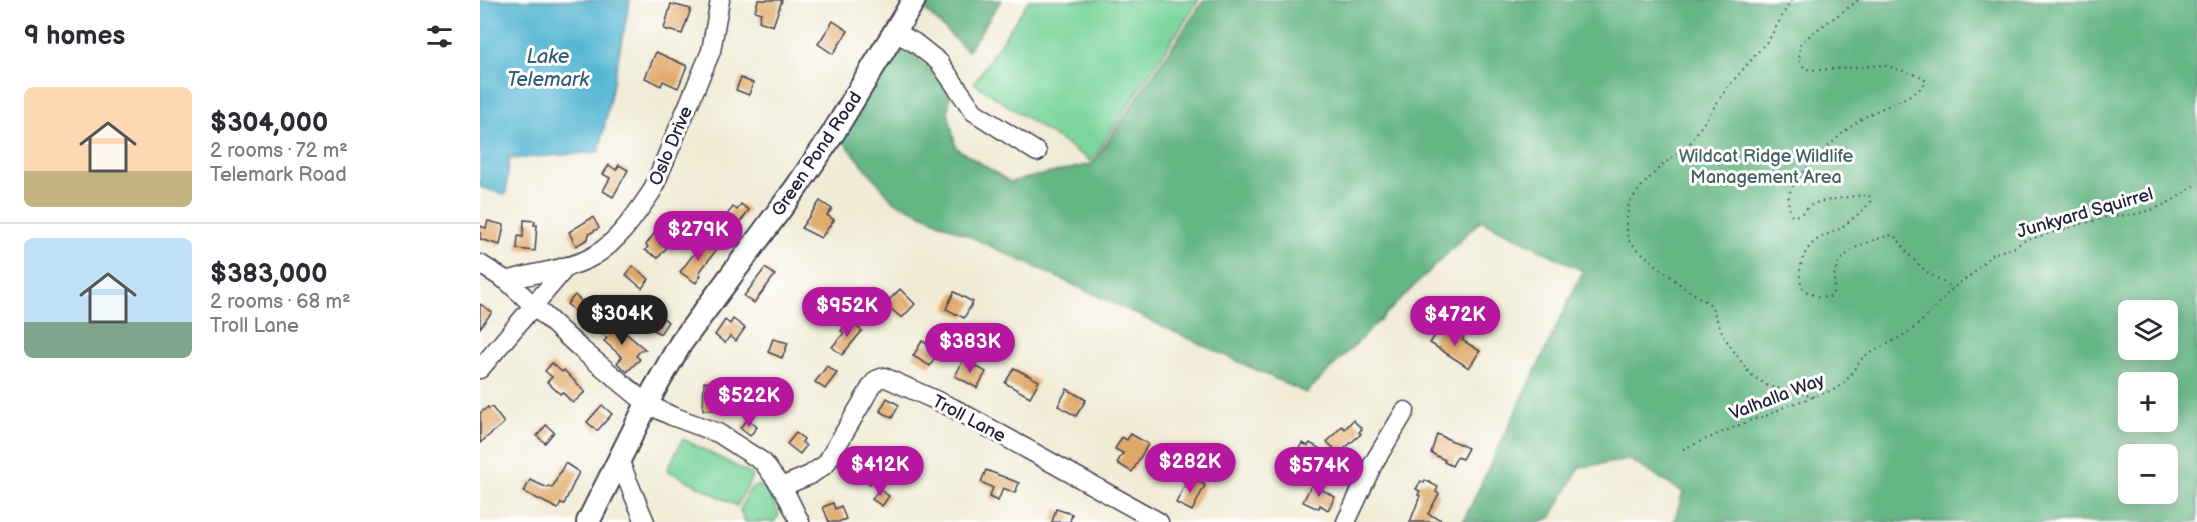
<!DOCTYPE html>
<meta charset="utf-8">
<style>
:root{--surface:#fff;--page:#f7f7f7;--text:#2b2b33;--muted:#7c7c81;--line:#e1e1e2;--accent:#b5179e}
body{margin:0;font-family:"Balsamiq Sans",sans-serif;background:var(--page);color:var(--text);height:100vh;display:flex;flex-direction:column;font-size:22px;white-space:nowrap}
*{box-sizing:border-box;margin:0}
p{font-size:20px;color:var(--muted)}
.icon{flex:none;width:33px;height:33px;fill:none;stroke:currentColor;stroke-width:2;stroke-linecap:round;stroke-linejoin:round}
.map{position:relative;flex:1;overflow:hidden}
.details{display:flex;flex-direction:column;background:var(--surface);width:480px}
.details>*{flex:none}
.tools{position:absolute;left:1638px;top:300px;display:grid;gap:12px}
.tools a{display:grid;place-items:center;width:60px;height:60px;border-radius:9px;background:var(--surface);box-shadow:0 3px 15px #0003;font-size:30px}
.price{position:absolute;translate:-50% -51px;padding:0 14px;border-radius:21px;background:var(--accent);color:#fff;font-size:20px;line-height:39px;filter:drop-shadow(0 2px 3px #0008)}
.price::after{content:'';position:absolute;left:50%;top:36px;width:18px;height:14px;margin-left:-9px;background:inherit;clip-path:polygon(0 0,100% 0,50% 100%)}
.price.current{background:#222;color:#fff}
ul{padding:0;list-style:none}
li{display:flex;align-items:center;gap:18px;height:150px;padding:0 24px}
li+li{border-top:2px solid var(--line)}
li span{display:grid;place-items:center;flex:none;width:168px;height:120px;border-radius:9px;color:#555}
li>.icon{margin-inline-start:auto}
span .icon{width:72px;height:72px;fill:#fffc;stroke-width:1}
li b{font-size:26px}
h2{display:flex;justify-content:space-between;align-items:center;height:72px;padding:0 24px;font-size:26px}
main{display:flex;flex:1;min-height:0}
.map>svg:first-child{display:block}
</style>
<main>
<section class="details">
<h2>9 homes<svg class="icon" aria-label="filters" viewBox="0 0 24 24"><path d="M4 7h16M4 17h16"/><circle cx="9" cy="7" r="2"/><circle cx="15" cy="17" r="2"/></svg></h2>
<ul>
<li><span style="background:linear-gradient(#ffd9b3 70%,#c2b280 0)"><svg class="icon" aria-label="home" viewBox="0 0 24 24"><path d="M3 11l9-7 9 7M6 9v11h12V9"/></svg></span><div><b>$304,000</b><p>2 rooms · 72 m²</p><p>Telemark Road</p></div></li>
<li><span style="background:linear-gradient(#bfe0f5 70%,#7fa58c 0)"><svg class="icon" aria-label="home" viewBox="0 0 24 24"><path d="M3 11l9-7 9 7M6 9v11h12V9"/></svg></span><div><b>$383,000</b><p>2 rooms · 68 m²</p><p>Troll Lane</p></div></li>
</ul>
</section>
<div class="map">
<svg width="1717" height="522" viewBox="0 0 1717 522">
<rect width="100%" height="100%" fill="#fff"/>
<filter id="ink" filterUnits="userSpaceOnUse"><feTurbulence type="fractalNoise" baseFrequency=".0167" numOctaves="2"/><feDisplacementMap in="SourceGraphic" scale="12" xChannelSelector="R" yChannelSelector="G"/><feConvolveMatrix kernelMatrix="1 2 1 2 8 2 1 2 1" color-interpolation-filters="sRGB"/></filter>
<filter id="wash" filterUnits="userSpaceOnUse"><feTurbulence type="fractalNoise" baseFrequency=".008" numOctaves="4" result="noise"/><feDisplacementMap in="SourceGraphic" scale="24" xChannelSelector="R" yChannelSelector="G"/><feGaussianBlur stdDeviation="1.35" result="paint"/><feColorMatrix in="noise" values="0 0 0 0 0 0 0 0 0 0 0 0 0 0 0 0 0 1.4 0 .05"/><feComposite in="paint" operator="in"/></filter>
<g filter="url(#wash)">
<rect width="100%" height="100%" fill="#f0ebd4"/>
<g fill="#7cd59b" stroke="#4f7c6b" stroke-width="1.5">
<path d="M549 0H719L611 161 494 83Z"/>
<path d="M203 439 273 475 257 506 187 470Z"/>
<path d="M279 485 286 487 299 514 294 522H265L260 510 270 489Z"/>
</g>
<g fill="#65b683" stroke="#446c5f" stroke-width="1.5" fill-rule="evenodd">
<path d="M450 0H521L488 51 445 10Z"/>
<path d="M724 0H1717V522H1194L1203 492 1150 460 1100 467 1071 518 1059 522H983L1103 271 1001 220 826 393 413 201 358 135 421 44 462 80 470 96 468 112 476 148 530 182 612 164ZM1648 310H1688V350H1648ZM1648 382H1688V422H1648ZM1648 454H1688V494H1648Z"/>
</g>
<path fill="#53b6d1" stroke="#3a6c86" stroke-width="1.5" d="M0 0H150L119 152 29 159 26 195 0 187Z"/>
<g id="blocks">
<g fill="#e0a867">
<path d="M278 0H302L293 26 279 21 281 13 275 11Z"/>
<path d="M191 4 211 9 202 34 184 29Z"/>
<path d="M353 21 368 31 353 54 338 44Z"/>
<path d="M176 52 207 66 198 88 183 81 181 86 165 78Z"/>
<path d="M261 78 273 83 269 95 256 90Z"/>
<path d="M129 165 136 170 139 165 148 170 133 197 123 191 130 178 123 174Z"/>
<path d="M340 201 352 209 347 215 354 220 341 238 321 228Z"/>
<path d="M261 204 269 210 258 225 246 216 253 207 257 210Z"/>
<path d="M113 217 119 228 109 234 108 239 96 246 89 232Z"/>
<path d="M44 220 55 221 54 225H57L55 251 37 249 38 236 43 237Z"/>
<path d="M8 221 24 225 20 245 0 239V226L6 228Z"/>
<path d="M180 225 196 236 178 258 165 250 168 247 166 245Z"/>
<path d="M226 241 237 249 219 273 221 275 216 283 200 272 222 243 224 244Z"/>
<path d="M153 266 169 279 162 288 146 275Z"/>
<path d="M285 268 295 275 274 303 264 296Z"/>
<path d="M420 289 435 304 422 318 405 304Z"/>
<path d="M474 292 493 302 484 318 466 309Z"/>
<path d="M95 295 108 308 100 316 87 304Z"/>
<path d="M0 304 12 312 0 328Z"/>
<path d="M176 312 188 322 180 334 166 325Z"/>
<path d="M253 319 265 328 256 341 250 336 245 343 235 335 245 320 250 324Z"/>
<path d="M369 321 382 331 362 355 352 347 364 333 361 331Z"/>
<path d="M129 322 135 328 137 326 166 350H161L156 356 160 359 147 372 137 363 142 357 124 341 127 338 120 332Z"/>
<path d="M961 326 972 334 974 330 984 336 982 340 1000 351 989 368 950 343Z"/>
<path d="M293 339 308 343 302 358 288 352Z"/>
<path d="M442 341 459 351 450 366 433 356Z"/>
<path d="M484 359 506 372 497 388 475 376Z"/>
<path d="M72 363 82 372 84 370 105 392 93 403 82 392 80 394 67 382 72 377 65 371Z"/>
<path d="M347 366 357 373 345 389 335 382Z"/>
<path d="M534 368 559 381 550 397 525 383Z"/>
<path d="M224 382 250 383V410H223Z"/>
<path d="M587 389 606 400 596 416 578 406Z"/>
<path d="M407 398 419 405 412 418 400 411Z"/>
<path d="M122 405 132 414 117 431 107 422Z"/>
<path d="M8 407 9 409 12 407 24 423 0 443V413Z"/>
<path d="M268 419 277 427 270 436 260 428Z"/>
<path d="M873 420 882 429 879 432 881 434 859 453 847 442 862 426 865 429Z"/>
<path d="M66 425 74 432 65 443 57 436Z"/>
<path d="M316 433 324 439 322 442 326 446 320 454 307 444Z"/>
<path d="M651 434 668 444 652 472 637 463 643 453 635 449 642 437 647 440Z"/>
<path d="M957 434 988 448 982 459 977 457 972 466 964 462 965 460 951 453Z"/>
<path d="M822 443 828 446 830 443 844 451 837 465 823 457 824 455 818 451Z"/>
<path d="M398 459 405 465 390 484 379 475 390 462 393 465Z"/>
<path d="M85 463 99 472 84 504 81 503 78 509 44 492 50 480 68 488 69 486 72 488Z"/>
<path d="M506 470 539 483 535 493 523 488 518 501 509 497 513 488 501 482Z"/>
<path d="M709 477 725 485 712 511 696 503Z"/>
<path d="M945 480 958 487 956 492 959 494 948 514 966 522H930L940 496 938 495 940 491 936 489 941 481 944 483Z"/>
<path d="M832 484 855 497 848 510 840 505 839 508 834 507 823 502Z"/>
<path d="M399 489 409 496 402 506 392 499Z"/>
<path d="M353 503 355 509 361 506 366 519 358 522H349L343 507Z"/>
<path d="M576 509 592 514 590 522H572Z"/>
</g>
</g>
</g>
<g filter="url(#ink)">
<use href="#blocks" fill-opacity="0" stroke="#414052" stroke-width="1.5"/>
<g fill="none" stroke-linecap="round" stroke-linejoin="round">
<defs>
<g id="minor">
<path d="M415 32 435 43 459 62 494 112 557 152"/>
<path d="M0 264 27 281 102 350 167 404 192 416 238 433 283 462 305 492 320 522"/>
<path d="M27 281C54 272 83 271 108 259 135 246 155 216 172 191L231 51 240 0"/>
<path d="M0 369 87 266"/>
<path d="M139 460 165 522"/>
<path d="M301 487 330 475 346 464 391 387 396 380 404 377 473 408 679 522"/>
<path d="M866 522 893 464 925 411"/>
</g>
<path id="major" d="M108 522 174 390 201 343 316 188 352 135 434 0"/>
</defs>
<use href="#minor" stroke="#414052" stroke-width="21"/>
<use href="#major" stroke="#414052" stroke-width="26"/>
<g stroke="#414052" stroke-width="2" stroke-dasharray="1.5 4.5" stroke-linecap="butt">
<path d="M1311 0 1290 38 1247 88 1210 143 1180 167 1161 187 1149 203 1146 223 1148 240 1163 254 1202 286 1231 305 1244 337 1270 374 1288 386 1335 397"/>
<path d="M1378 0C1359 16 1338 27 1320 44L1319 60 1325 69 1339 70 1403 65 1440 76 1446 81C1442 94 1403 107 1390 114 1362 129 1338 157 1316 180 1308 193 1306 202 1312 216 1324 216 1326 206 1336 203 1342 201 1384 194 1389 195L1391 201C1383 211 1370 221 1359 229 1352 233 1344 235 1338 239 1321 251 1316 272 1323 289 1332 295 1341 300 1352 296 1355 288 1353 281 1355 272 1361 249 1393 239 1413 235 1423 243 1425 252 1434 260 1445 272 1459 280 1473 288"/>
<path d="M1203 449 1271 420 1286 416 1304 407 1356 389 1366 381 1383 357 1429 332 1440 323 1473 288 1494 273 1512 254 1535 247 1544 241C1570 233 1597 225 1624 218 1636 215 1648 216 1660 213 1682 208 1700 197 1717 183"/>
</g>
<use href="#minor" stroke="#fff" stroke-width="18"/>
<use href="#major" stroke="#fff" stroke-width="22"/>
</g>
</g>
<g text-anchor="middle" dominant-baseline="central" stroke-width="6" stroke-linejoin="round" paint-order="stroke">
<g font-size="18" fill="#22223b" stroke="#fff">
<text transform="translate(191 146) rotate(-67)">Oslo Drive</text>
<text transform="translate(337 154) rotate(-56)">Green Pond Road</text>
<text transform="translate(1605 213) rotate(-16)">Junkyard Squirrel</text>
<text transform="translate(1297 397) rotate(-21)">Valhalla Way</text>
<text transform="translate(489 419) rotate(28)">Troll Lane</text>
</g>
<g font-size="18" fill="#42615d" stroke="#fff">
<text x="1286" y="156">Wildcat Ridge Wildlife<tspan x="1286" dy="21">Management Area</tspan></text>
</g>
<g font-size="20" font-style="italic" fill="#365d77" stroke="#fff">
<text x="68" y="57">Lake<tspan x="68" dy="23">Telemark</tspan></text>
</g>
</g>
</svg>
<div class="tools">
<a><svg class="icon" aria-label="layers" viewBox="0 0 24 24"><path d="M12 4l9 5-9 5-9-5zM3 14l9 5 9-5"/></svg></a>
<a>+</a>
<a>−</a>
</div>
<b class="price" style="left:218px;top:262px">$279K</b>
<b class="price" style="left:367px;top:338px">$952K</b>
<b class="price current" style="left:142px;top:346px">$304K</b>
<b class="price" style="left:975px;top:347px">$472K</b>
<b class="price" style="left:490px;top:374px">$383K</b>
<b class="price" style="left:269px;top:428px">$522K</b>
<b class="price" style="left:710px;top:494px">$282K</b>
<b class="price" style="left:400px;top:497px">$412K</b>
<b class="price" style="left:839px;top:498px">$574K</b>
</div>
</main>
